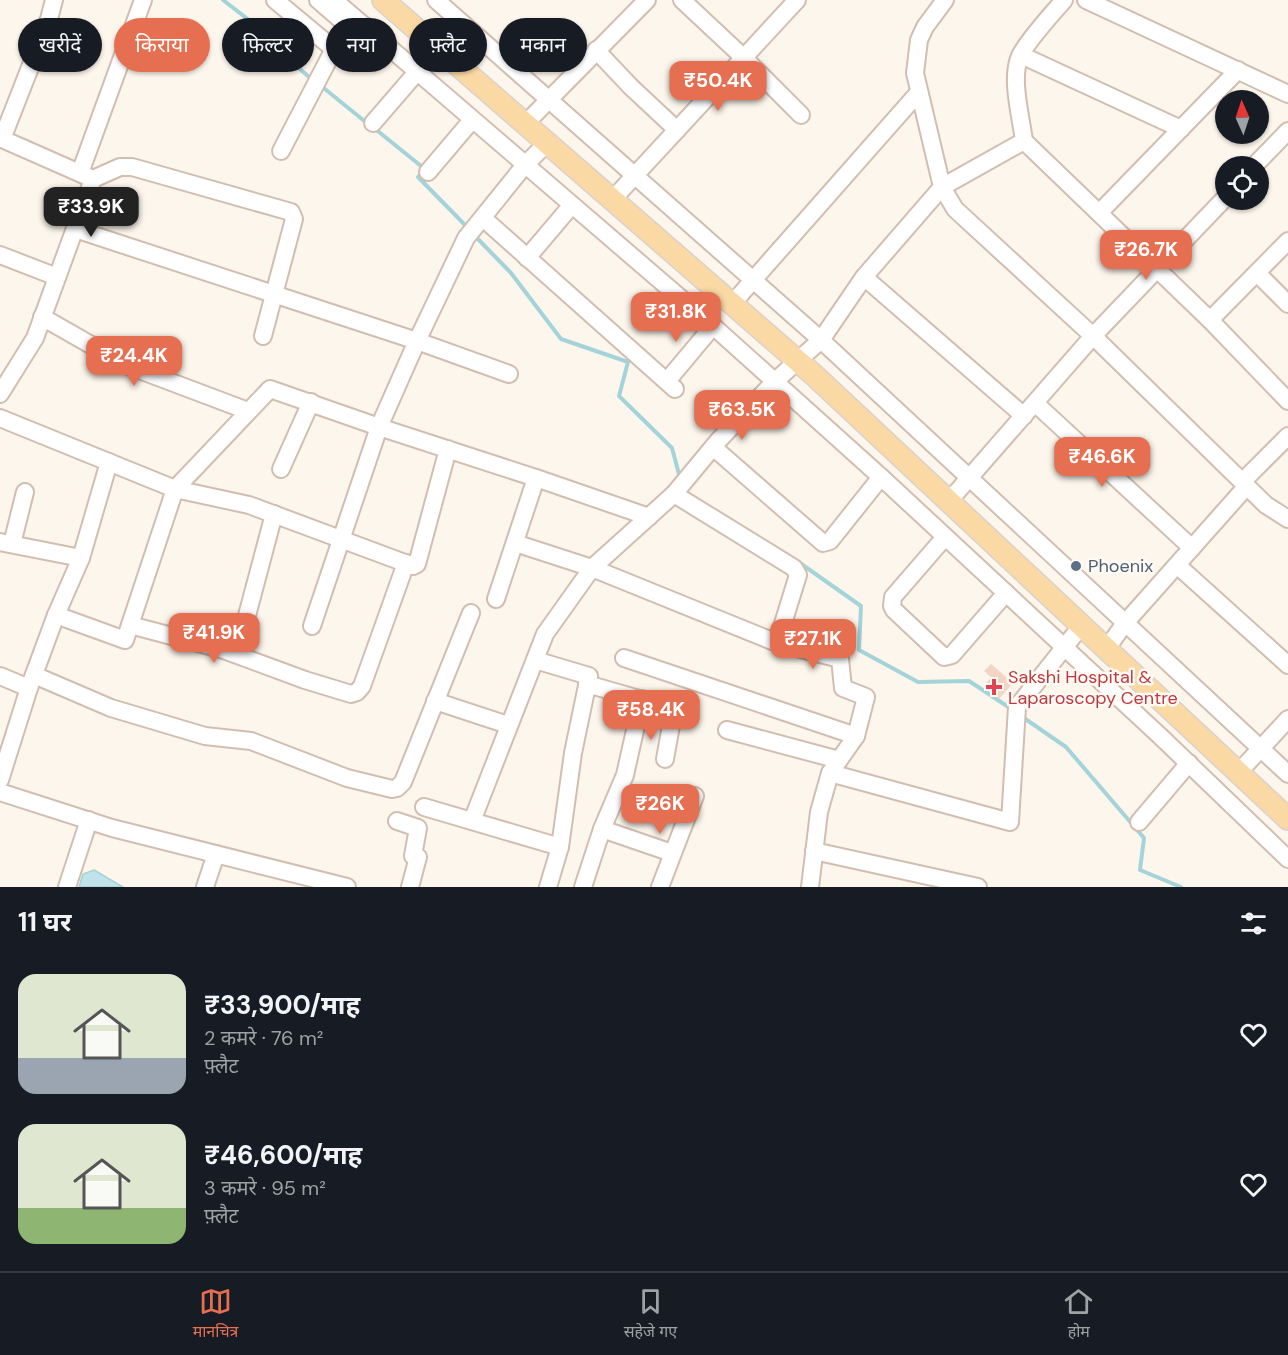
<!DOCTYPE html>
<html lang="hi">
<meta charset="utf-8">
<style>
:root{--surface:#171b24;--page:#242831;--text:#f1f3f6;--muted:#9ea1a6;--line:#363941;--accent:#e76f51}
body{margin:0;font-family:"DM Sans","Noto Sans Devanagari",sans-serif;background:var(--page);color:var(--text);height:100vh;display:flex;flex-direction:column;font-size:22px;white-space:nowrap}
*{box-sizing:border-box;margin:0}
p{font-size:20px;color:var(--muted)}
.icon{flex:none;width:33px;height:33px;fill:none;stroke:currentColor;stroke-width:2;stroke-linecap:round;stroke-linejoin:round}
.map{position:relative;height:887px;overflow:hidden}
.sheet{display:flex;flex-direction:column;background:var(--surface);flex:1}
.sheet>*{flex:none}
.top-card{position:absolute;left:18px;top:18px;width:600px;height:54px;display:flex;gap:12px}
.needle{width:39px;rotate:357deg}
.controls{position:absolute;left:1215px;top:90px;display:grid;gap:12px}
.controls a{display:grid;place-items:center;width:54px;height:54px;border-radius:50%;background:var(--surface);box-shadow:0 2px 4px #0004;font-size:30px}
.price{position:absolute;translate:-50% -51px;padding:0 14px;border-radius:12px;background:var(--accent);color:#fff;font-size:20px;line-height:39px;filter:drop-shadow(0 2px 3px #0008)}
.price::after{content:'';position:absolute;left:50%;top:36px;width:18px;height:14px;margin-left:-9px;background:inherit;clip-path:polygon(0 0,100% 0,50% 100%)}
.price.active{background:#222;color:#fff}
ul{padding:0;list-style:none}
li{display:flex;align-items:center;gap:18px;height:150px;padding:0 18px}
li span{display:grid;place-items:center;flex:none;width:168px;height:120px;border-radius:18px;color:#555}
li>.icon{margin-inline-start:auto}
span .icon{width:72px;height:72px;fill:#fffc;stroke-width:1}
li b{font-size:26px}
h2{display:flex;justify-content:space-between;align-items:center;height:72px;padding:0 18px;font-size:26px}
.chip{padding:0 21px;border-radius:27px;background:var(--surface);box-shadow:0 2px 4px #0004;font-size:21px;line-height:54px}
.chip.active{background:var(--accent);color:#fff}
.dock{display:flex;justify-content:space-around;align-items:center;height:84px;border-top:2px solid var(--line);background:var(--surface);font-size:16px;color:var(--muted)}
.dock a{display:grid;justify-items:center;gap:3px}
.dock .active{color:var(--accent)}
.map>svg:first-child{display:block}
</style>
<div class="map">
<svg width="1288" height="887" viewBox="0 0 1288 887">
<rect width="100%" height="100%" fill="#fdf6ec"/>
<path fill="#bfe3e8" stroke="#a5d3da" stroke-width="1.5" d="M94 870 123 887H79L83 874Z"/>
<g fill="none" stroke-linecap="round" stroke-linejoin="round">
<g stroke="#a5d3da" stroke-width="4">
<path d="M223 0 280 44 285 56 309 77"/>
<path d="M320 85 368 124"/>
<path d="M374 128 426 170 418 177 468 228"/>
<path d="M475 236 511 273 561 339 628 362 619 396 672 448 680 478"/>
<path d="M797 561 861 606 859 650 918 682 969 681 1013 710"/>
<path d="M1021 716 1066 747 1144 838 1140 870 1181 887"/>
</g>
</g>
<path fill="#f3d5c3" d="M991 664 1013 683 999 699 984 686 991 677 984 671Z"/>
<g fill="none" stroke-linecap="round" stroke-linejoin="round">
<defs>
<g id="minor">
<path d="M275 0 341 55 365 26"/>
<path d="M318 0 341 20"/>
<path d="M334 0 713 326 881 477 1160 736 1288 859"/>
<path d="M436 0 821 340 1288 774"/>
<path d="M682 0 744 58 801 115"/>
<path d="M945 0 925 27 919 40 915 73 942 187 955 209 1093 336 1266 505 1288 519"/>
<path d="M1086 0 1288 94"/>
<path d="M596 50 631 87 677 130"/>
<path d="M1021 55 1181 129"/>
<path d="M373 123 417 72"/>
<path d="M526 123 647 0"/>
<path d="M0 138 93 179 35 338 0 394"/>
<path d="M2 139 49 19 54 0"/>
<path d="M1024 141 1210 320 1288 401"/>
<path d="M281 151 334 49"/>
<path d="M1254 166 1288 131"/>
<path d="M428 172 472 120"/>
<path d="M80 173 143 0"/>
<path d="M93 179 120 167H132L291 212 294 219 263 336"/>
<path d="M613 199 797 0"/>
<path d="M1100 212 1238 70"/>
<path d="M483 218 675 389"/>
<path d="M75 229 417 341 509 374"/>
<path d="M0 255 57 277"/>
<path d="M527 258 571 206"/>
<path d="M1257 273 1288 304"/>
<path d="M864 277 1024 416"/>
<path d="M732 304 919 92"/>
<path d="M42 317 126 365 248 411"/>
<path d="M1210 320 1288 241"/>
<path d="M667 381 713 326"/>
<path d="M1035 403 1192 548"/>
<path d="M0 418 175 489 125 640 56 615 29 688 0 780"/>
<path d="M713 447 823 543 830 541 881 477"/>
<path d="M448 449 417 564 413 566 249 505 175 489 270 389 379 427 536 478"/>
<path d="M281 469 311 402"/>
<path d="M1242 482 1288 436"/>
<path d="M674 494 794 568 798 575 777 643"/>
<path d="M949 501 1093 336 1226 197"/>
<path d="M945 537 893 597 892 606 894 610 944 657 952 655 1006 593"/>
<path d="M0 542 81 558"/>
<path d="M515 543 592 568 777 643 840 659 843 688 866 697 856 736 830 773 819 812 810 887"/>
<path d="M12 544 25 492"/>
<path d="M1177 565 1288 665"/>
<path d="M496 599 536 478 649 517"/>
<path d="M56 615 81 558 109 462"/>
<path d="M245 623 274 514"/>
<path d="M130 625 221 649 305 680 351 694 357 692 362 686 406 563"/>
<path d="M312 626 379 427 417 341 466 238 524 166 548 142"/>
<path d="M1106 649 1126 622 1246 487"/>
<path d="M624 658 856 736"/>
<path d="M34 675 111 708 205 736 251 741 347 778 392 789 397 788 403 782 471 613"/>
<path d="M0 676 29 688"/>
<path d="M587 684 674 709 665 759"/>
<path d="M435 701 508 725"/>
<path d="M727 730 839 760"/>
<path d="M830 773 1010 822 1017 707 1082 625"/>
<path d="M1238 773 1288 719"/>
<path d="M0 792 112 828 347 887"/>
<path d="M424 807 560 847 573 753 589 676 535 660"/>
<path d="M397 821 418 828 413 856 418 857 410 887"/>
<path d="M472 821 545 634 592 568 674 494 718 441 774 382 821 340 864 277 942 187 1024 141C1021 117 1010 78 1020 56 1027 41 1052 14 1064 0"/>
<path d="M1139 822 1189 763"/>
<path d="M602 829 672 853"/>
<path d="M814 851 978 887"/>
<path d="M67 887 89 820"/>
<path d="M205 887 216 854"/>
<path d="M548 887 560 847"/>
<path d="M583 887 602 829 625 775 642 699"/>
<path d="M660 887 695 796"/>
</g>
<path id="major" d="M383 0 815 376 1288 819"/>
</defs>
<use href="#minor" stroke="#d1beb0" stroke-width="20"/>
<use href="#major" stroke="#dad1cd" stroke-width="24"/>
<use href="#minor" stroke="#fff" stroke-width="16"/>
<use href="#major" stroke="#fbd9a5" stroke-width="21"/>
</g>
<circle fill="#5c6f8a" stroke="#fffaf3" stroke-width="2" cx="1076" cy="566" r="6"/>
<path fill="#e0444e" stroke="#fffaf3" stroke-width="2" d="M991 678h6v6h6v6h-6v6h-6v-6h-6v-6h6z"/>
<g text-anchor="middle" dominant-baseline="central" stroke-width="5" stroke-linejoin="round" paint-order="stroke">
<g font-size="18" fill="#4e5e75" stroke="#fffaf3" text-anchor="start">
<text x="1088" y="566">Phoenix</text>
</g>
<g font-size="18" fill="#be3a42" stroke="#fffaf3" text-anchor="start">
<text x="1008" y="677">Sakshi Hospital &amp;<tspan x="1008" dy="21">Laparoscopy Centre</tspan></text>
</g>
</g>
</svg>
<div class="controls">
<a><svg class="needle" viewBox="-14 -14 28 28"><path d="M0-13l5 13h-10z" fill="#e53935"/><path d="M0 13l5-13h-10z" fill="#9ea1a6"/></svg></a>
<a><svg class="icon" aria-label="locate" viewBox="0 0 24 24"><circle cx="12" cy="12" r="6"/><path d="M12 2v4M12 18v4M2 12h4M18 12h4"/></svg></a>
</div>
<b class="price" style="left:718px;top:112px">₹50.4K</b>
<b class="price active" style="left:91px;top:238px">₹33.9K</b>
<b class="price" style="left:1146px;top:281px">₹26.7K</b>
<b class="price" style="left:676px;top:343px">₹31.8K</b>
<b class="price" style="left:134px;top:387px">₹24.4K</b>
<b class="price" style="left:742px;top:441px">₹63.5K</b>
<b class="price" style="left:1102px;top:488px">₹46.6K</b>
<b class="price" style="left:214px;top:664px">₹41.9K</b>
<b class="price" style="left:813px;top:670px">₹27.1K</b>
<b class="price" style="left:651px;top:741px">₹58.4K</b>
<b class="price" style="left:660px;top:835px">₹26K</b>
<div class="top-card">
<a class="chip">खरीदें</a>
<a class="chip active">किराया</a>
<a class="chip">फ़िल्टर</a>
<a class="chip">नया</a>
<a class="chip">फ़्लैट</a>
<a class="chip">मकान</a>
</div>
</div>
<section class="sheet">
<h2>11 घर<svg class="icon" aria-label="filters" viewBox="0 0 24 24"><path d="M4 7h16M4 17h16"/><circle cx="9" cy="7" r="2"/><circle cx="15" cy="17" r="2"/></svg></h2>
<ul>
<li><span style="background:linear-gradient(#dfe7d0 70%,#9aa5b1 0)"><svg class="icon" aria-label="home" viewBox="0 0 24 24"><path d="M3 11l9-7 9 7M6 9v11h12V9"/></svg></span><div><b>₹33,900/माह</b><p>2 कमरे · 76 m²</p><p>फ़्लैट</p></div><svg class="icon" aria-label="heart" viewBox="0 0 24 24"><path d="M12 20l-8-8c-3-5 5-10 8-4 3-6 11-1 8 4z"/></svg></li>
<li><span style="background:linear-gradient(#dfe7d0 70%,#8fb573 0)"><svg class="icon" aria-label="home" viewBox="0 0 24 24"><path d="M3 11l9-7 9 7M6 9v11h12V9"/></svg></span><div><b>₹46,600/माह</b><p>3 कमरे · 95 m²</p><p>फ़्लैट</p></div><svg class="icon" aria-label="heart" viewBox="0 0 24 24"><path d="M12 20l-8-8c-3-5 5-10 8-4 3-6 11-1 8 4z"/></svg></li>
</ul>
</section>
<nav class="dock">
<a class="active"><svg class="icon" aria-label="map" viewBox="0 0 24 24"><path d="M3 6l6-2 6 2 6-2v14l-6 2-6-2-6 2zM9 4v14M15 6v14"/></svg>मानचित्र</a>
<a><svg class="icon" aria-label="saved" viewBox="0 0 24 24"><path d="M7 4h10v16l-5-4-5 4z"/></svg>सहेजे गए</a>
<a><svg class="icon" aria-label="home" viewBox="0 0 24 24"><path d="M3 11l9-7 9 7M6 9v11h12V9"/></svg>होम</a>
</nav>
